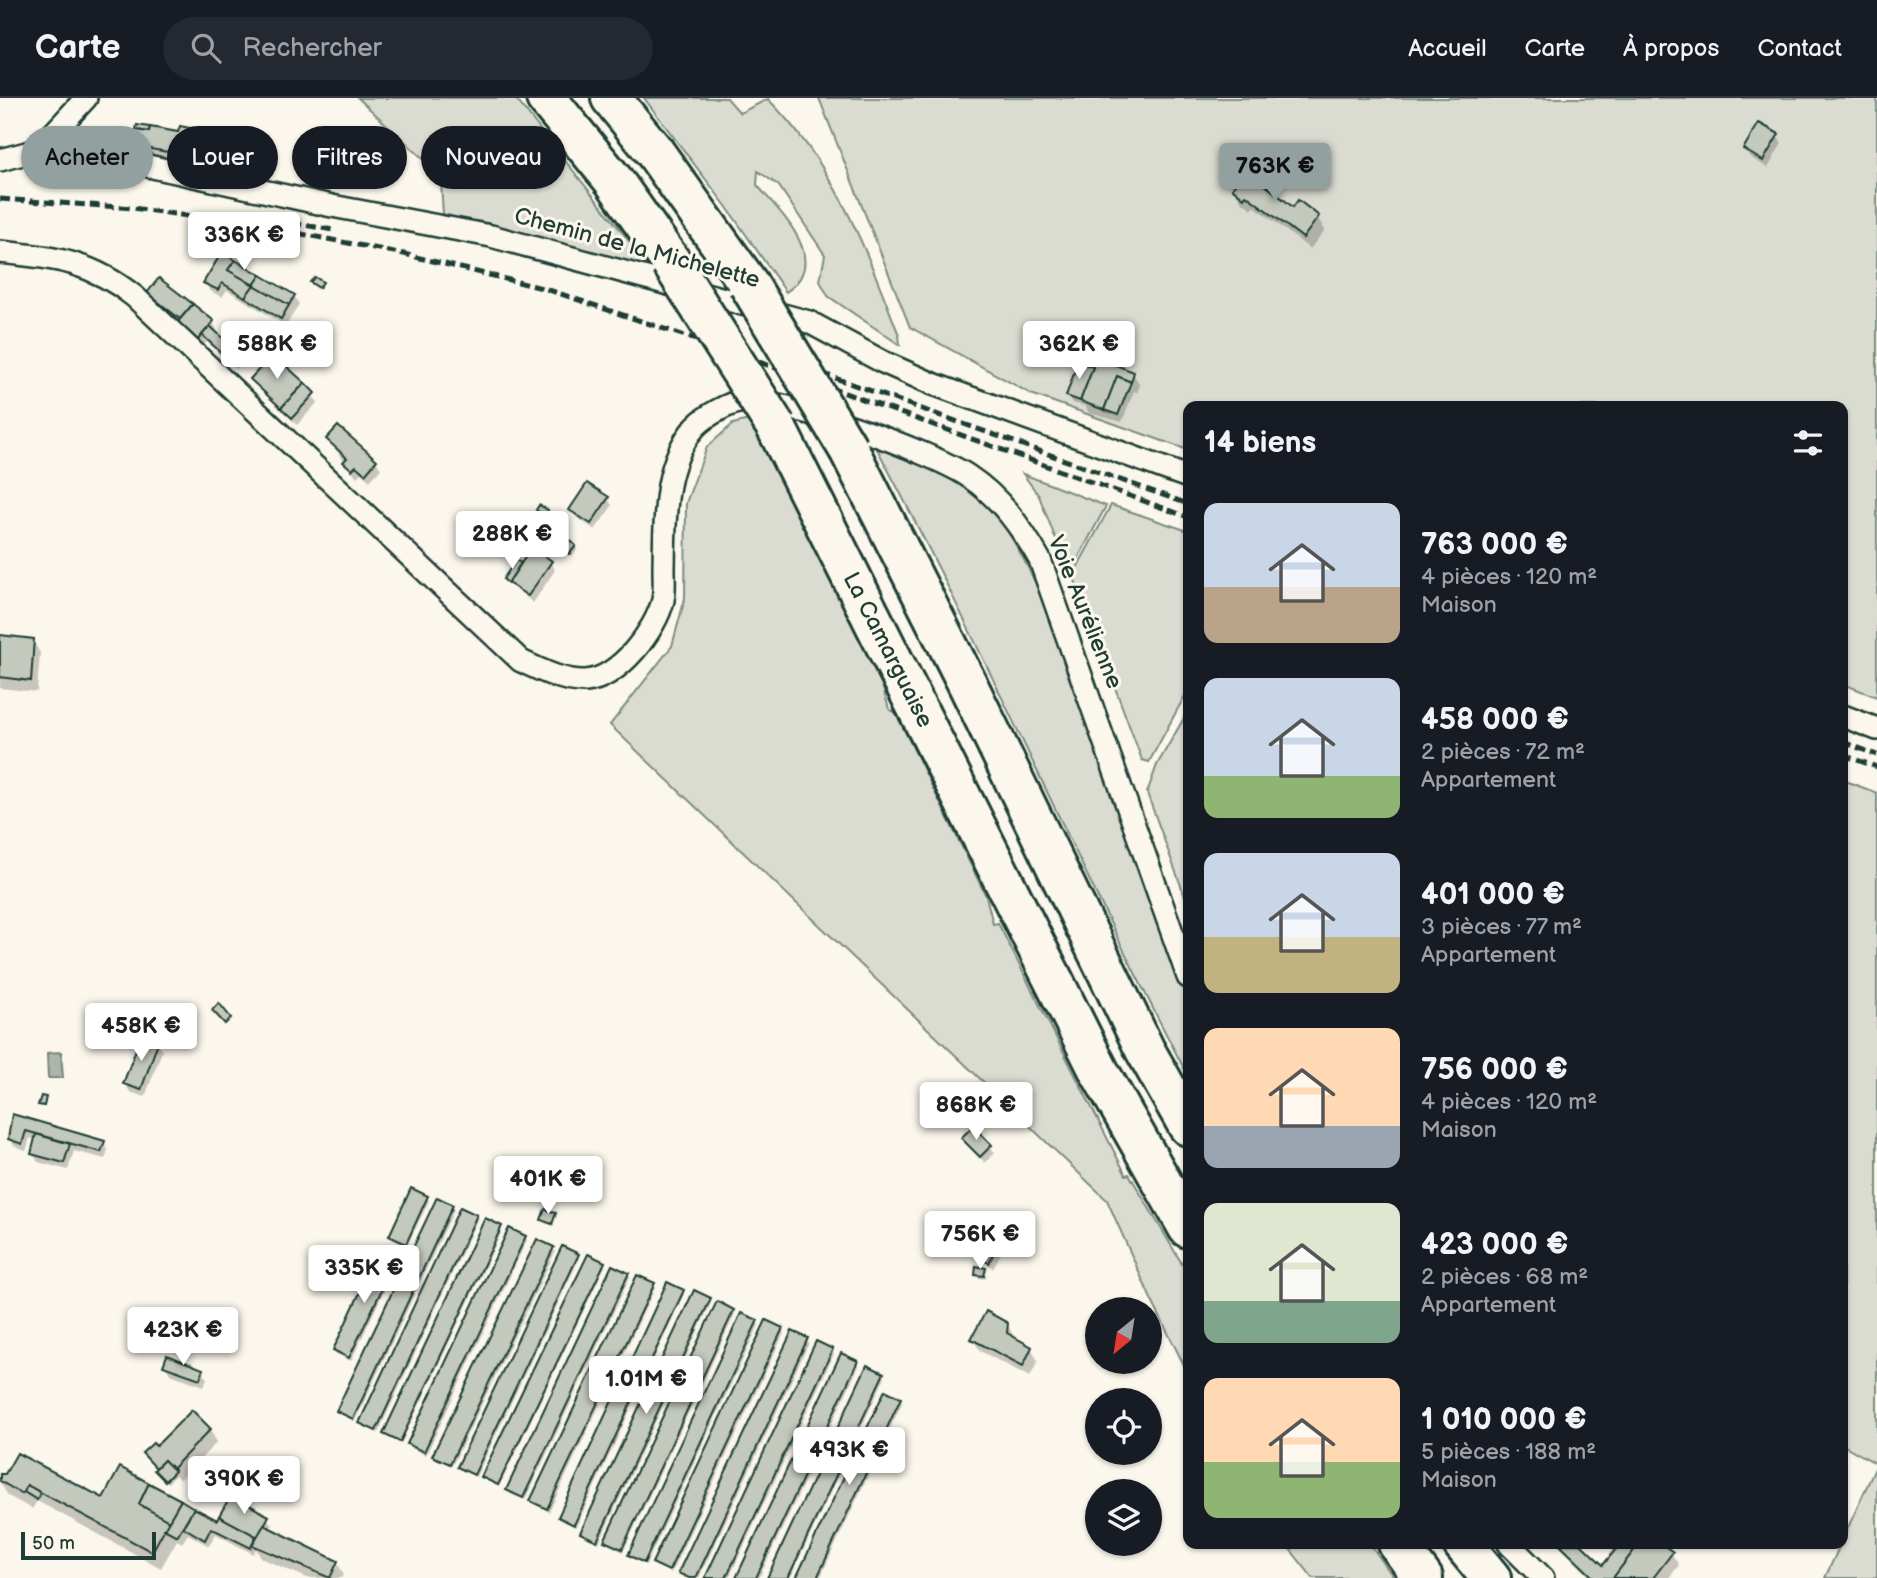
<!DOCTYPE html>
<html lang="fr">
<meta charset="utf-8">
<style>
:root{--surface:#171b24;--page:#242831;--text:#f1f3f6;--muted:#9ea1a6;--line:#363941;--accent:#92a19f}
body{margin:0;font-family:"Balsamiq Sans",sans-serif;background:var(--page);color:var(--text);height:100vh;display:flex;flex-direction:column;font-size:26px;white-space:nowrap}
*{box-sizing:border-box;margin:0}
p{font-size:23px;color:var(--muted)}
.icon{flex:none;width:38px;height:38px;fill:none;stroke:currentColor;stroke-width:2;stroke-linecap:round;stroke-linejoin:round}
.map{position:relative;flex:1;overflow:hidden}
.details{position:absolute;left:1183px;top:303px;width:665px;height:1148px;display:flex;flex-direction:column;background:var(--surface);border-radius:14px;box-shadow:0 2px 5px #0004}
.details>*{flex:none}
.banner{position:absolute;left:21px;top:28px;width:665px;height:63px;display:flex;gap:14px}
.needle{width:46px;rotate:210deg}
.buttons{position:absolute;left:1085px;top:1199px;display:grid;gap:14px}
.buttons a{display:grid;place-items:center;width:77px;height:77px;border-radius:50%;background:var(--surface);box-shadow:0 2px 5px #0004;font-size:35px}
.scale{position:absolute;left:21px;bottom:18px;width:135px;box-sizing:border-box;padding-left:7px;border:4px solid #1f3d34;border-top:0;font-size:19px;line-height:24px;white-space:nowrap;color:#1f3d34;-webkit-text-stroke:5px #fbf7ec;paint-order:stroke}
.price{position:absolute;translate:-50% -60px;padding:0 16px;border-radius:7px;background:#fff;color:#222;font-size:23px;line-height:46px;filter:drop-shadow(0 2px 4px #0008)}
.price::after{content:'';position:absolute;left:50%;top:42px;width:21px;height:16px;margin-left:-10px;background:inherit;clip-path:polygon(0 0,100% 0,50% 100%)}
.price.selected{background:var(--accent);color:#111}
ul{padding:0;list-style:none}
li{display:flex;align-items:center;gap:21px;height:175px;padding:0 21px}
li span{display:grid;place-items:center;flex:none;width:196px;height:140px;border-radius:14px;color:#555}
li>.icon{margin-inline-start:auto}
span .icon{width:84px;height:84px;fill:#fffc;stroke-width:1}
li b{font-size:30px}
h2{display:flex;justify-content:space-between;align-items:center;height:84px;padding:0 21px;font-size:30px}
.tag{padding:0 24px;border-radius:32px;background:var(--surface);box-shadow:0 2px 5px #0004;font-size:24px;line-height:63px}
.tag.selected{background:var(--accent);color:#111}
header{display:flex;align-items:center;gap:42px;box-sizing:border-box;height:98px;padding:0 35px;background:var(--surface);border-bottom:2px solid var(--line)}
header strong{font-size:33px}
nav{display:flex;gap:38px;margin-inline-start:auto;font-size:24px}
.search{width:490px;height:63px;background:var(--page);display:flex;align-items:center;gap:18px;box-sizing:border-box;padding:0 24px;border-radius:38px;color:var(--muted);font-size:26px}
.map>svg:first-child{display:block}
</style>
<header>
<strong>Carte</strong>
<div class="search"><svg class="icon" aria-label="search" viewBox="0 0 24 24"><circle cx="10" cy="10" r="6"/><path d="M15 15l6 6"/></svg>Rechercher</div>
<nav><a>Accueil</a><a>Carte</a><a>À propos</a><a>Contact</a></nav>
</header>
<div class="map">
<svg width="1877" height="1480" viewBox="0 0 1877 1480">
<rect width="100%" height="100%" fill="#fbf7ec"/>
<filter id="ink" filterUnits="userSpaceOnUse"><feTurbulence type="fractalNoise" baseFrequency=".0143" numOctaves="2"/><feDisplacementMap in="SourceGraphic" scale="14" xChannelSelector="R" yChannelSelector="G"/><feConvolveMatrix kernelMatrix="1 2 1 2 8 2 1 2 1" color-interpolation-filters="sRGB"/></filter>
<g filter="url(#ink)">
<g fill="#dbdcd1" stroke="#7d8c82" stroke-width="2">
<path d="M358 0H515L650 169V176L443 116 441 84 432 69Z"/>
<path d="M644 0H727L740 15 768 1C837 71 864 148 899 237L900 247 828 198 820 183 825 157 779 88 758 73 757 87C781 115 832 163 786 194L726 108Z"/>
<path d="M819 0H1877V599L1843 586V308H1188V352L1031 296 910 229Z"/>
<path d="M749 322 876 567 889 611 896 615 986 798 993 826 998 825 1126 1077 1129 1076 1188 1176V1275L1151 1201 1107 1102 610 627 672 548 685 500 686 405 707 349 733 326Z"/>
<path d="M875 347C901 358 930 367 955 381 999 405 1020 454 1041 496L1188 892V978C1078 770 986 554 875 347Z"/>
<path d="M1023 376 1106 408 1072 472 1065 465 1039 398Z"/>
<path d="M1111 407 1188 433V592L1149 664 1142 662 1073 477Z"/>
<path d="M1188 613V807L1147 695 1157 667Z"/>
<path d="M1843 682 1877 695V1480H1825L1877 1366 1843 1347Z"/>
<path d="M1286 1446H1370L1394 1480H1313Z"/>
</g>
<path fill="#adb4aa" stroke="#74847b" stroke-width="2" d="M61 954 63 980H48L47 955Z"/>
<g fill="#0003">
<path d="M194 33 199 40 196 57 180 54 178 62 140 56 135 48Z"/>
<path d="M1777 38 1782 45 1768 70 1750 59 1745 52Z"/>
<path d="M1251 69 1293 111 1298 104 1318 120 1325 132 1310 151 1254 108 1252 111 1241 103 1234 91Z"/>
<path d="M223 156 294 198 299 206 286 228 227 192 222 199 210 193 205 185Z"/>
<path d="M159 182 213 224 217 232 215 235 243 264 236 271 207 244 202 249 180 224 153 202 149 195Z"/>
<path d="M273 258 318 304 297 327 252 281Z"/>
<path d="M1133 275 1140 287 1137 295 1134 293 1122 324 1089 315 1085 308 1072 305 1068 298Z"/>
<path d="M328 342 376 363 381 371 370 383 361 375 357 379Z"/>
<path d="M608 400 612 408 595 432 576 419 571 412Z"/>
<path d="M540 409 552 416V423L540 416Z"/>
<path d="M575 449 577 452 572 458 565 453Z"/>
<path d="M516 464 521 469 551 464 555 472 533 505 505 481Z"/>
<path d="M0 539 33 543 40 555 37 594 0 590Z"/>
<path d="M157 945 162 953 145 999 130 994 125 986Z"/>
<path d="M13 1018 103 1045 108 1052 105 1061 74 1053 68 1072 38 1064 33 1056 37 1042 30 1040 26 1053 14 1048 10 1040Z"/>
<path d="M963 1041 990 1048 995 1055 985 1065Z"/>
<path d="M427 1099 429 1103 407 1148 392 1141 391 1138Z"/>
<path d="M452 1109 454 1112 355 1323 340 1316 338 1313Z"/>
<path d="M555 1116 554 1128 545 1125 543 1122Z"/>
<path d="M475 1119 477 1122 378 1335 363 1328 361 1325Z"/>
<path d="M1008 1124 1013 1132 993 1171 982 1160Z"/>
<path d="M500 1130 502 1133 401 1346 387 1339 385 1336Z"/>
<path d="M525 1139 527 1142 426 1357 411 1350 409 1346Z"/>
<path d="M553 1151 555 1154 452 1368 436 1361 434 1358Z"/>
<path d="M577 1157 579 1161 476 1379 461 1372 459 1369Z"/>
<path d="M394 1163 396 1167 351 1263 336 1256 335 1252Z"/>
<path d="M603 1165 605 1168 499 1389 485 1382 483 1379Z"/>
<path d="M985 1171 986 1181 978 1180 977 1176Z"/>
<path d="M628 1176 630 1179 525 1402 510 1396 508 1392Z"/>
<path d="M653 1186 655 1190 549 1414 534 1406 532 1403Z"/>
<path d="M682 1193 684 1196 576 1429 561 1422 560 1419Z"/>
<path d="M709 1202 711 1205 599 1445 584 1438 582 1435Z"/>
<path d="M733 1213 735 1216 623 1454 608 1446 606 1443Z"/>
<path d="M757 1224 759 1227 646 1467 631 1460 630 1457Z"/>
<path d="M1007 1226 1014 1239 1031 1250 1038 1263 1030 1279 980 1253 973 1241Z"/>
<path d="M782 1232 784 1235 671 1475 656 1468 654 1465Z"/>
<path d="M793 1235 809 1245 699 1480H686L680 1475Z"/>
<path d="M832 1252 834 1256 729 1480H707Z"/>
<path d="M857 1264 859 1268 759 1480H738Z"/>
<path d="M165 1268 202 1272 207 1280 204 1288 170 1276Z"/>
<path d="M883 1276 885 1279 790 1480H769Z"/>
<path d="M900 1302 902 1305 820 1480H798Z"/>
<path d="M210 1332 217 1344 180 1382 175 1377 168 1385 144 1355Z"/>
<path d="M120 1372 217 1424 267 1420 272 1427 269 1432 337 1464 344 1477 342 1480H307L261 1460 256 1451 253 1456 216 1436 209 1448 188 1436 182 1445 177 1442 161 1470 37 1403 32 1411 8 1398 0 1384 2 1376 104 1403Z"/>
<path d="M1557 1446H1579L1604 1470 1622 1446H1659L1671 1455 1679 1467 1669 1480H1591Z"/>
</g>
<g fill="#c4c9be" stroke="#1f3d34" stroke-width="2">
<path d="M1759 25 1779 36 1763 63 1743 51Z"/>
<path d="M137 27 150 29 149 34 136 32Z"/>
<path d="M180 28 195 31 192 50 176 47 174 55 133 48 136 32 149 34 150 29 178 34Z"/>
<path d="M1250 67 1262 76 1258 81 1293 109 1298 102 1319 118 1303 140 1246 97 1244 100 1232 90Z"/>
<path d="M222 154 235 162 228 172 254 187 245 199 222 185 218 192 203 185Z"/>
<path d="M235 162 261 177 254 187 228 172Z"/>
<path d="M261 177 295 197 289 207 254 187Z"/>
<path d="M315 179 323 184 319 190 310 184Z"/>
<path d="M159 180 193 206 180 221 147 195Z"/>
<path d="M254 187 289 207 281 221 245 199Z"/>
<path d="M193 206 214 223 197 243 176 226Z"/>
<path d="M210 228 240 256 231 264 202 237Z"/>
<path d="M1082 254 1134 274 1131 284 1117 278 1104 312 1080 303 1093 269 1078 264Z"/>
<path d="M273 256 305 285 281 310 250 281Z"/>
<path d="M1078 264 1093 269 1080 303 1066 298Z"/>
<path d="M1117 278 1131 284 1118 317 1104 312Z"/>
<path d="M305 285 315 295 292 320 281 310Z"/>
<path d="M338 328 377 362 365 376 356 368 352 372 343 364 347 360 326 341Z"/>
<path d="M587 385 609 399 591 426 569 412Z"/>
<path d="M539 407 548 412 545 418 536 412Z"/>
<path d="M569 441 576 448 569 456 561 449Z"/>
<path d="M532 449 552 463 528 498 508 485Z"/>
<path d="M516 462 521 465 508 485 503 481Z"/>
<path d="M0 537 34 541 31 583 0 579Z"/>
<path d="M219 905 231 920 225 926 212 912Z"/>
<path d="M141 938 158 944 141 992 123 986Z"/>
<path d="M41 998 46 999 44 1008 38 1007Z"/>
<path d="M12 1016 105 1043 101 1054 26 1033 22 1046 8 1041Z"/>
<path d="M973 1028 992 1047 980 1059 961 1040Z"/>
<path d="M36 1036 70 1046 64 1065 31 1056Z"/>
<path d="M411 1090 428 1098 406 1146 389 1138Z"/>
<path d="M437 1099 453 1107 353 1321 336 1313Z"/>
<path d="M460 1109 477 1117 376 1333 359 1325Z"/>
<path d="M545 1111 556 1115 552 1126 541 1122Z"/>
<path d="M1001 1118 1009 1122 989 1165 980 1160Z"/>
<path d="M485 1120 502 1128 400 1344 383 1336Z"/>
<path d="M509 1130 526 1138 424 1354 407 1346Z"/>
<path d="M537 1141 554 1149 450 1366 432 1358Z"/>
<path d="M562 1148 579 1156 474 1377 457 1369Z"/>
<path d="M379 1154 396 1162 349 1260 333 1252Z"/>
<path d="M588 1156 605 1164 498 1387 481 1379Z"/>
<path d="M612 1167 629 1175 523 1400 506 1392Z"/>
<path d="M976 1168 986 1170 984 1178 975 1177Z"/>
<path d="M637 1177 655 1185 547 1411 530 1403Z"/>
<path d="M667 1184 684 1192 574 1427 558 1419Z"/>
<path d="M694 1192 711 1200 597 1443 580 1435Z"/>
<path d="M717 1203 734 1212 622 1451 604 1443Z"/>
<path d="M986 1213 1008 1225 1007 1235 1032 1249 1023 1268 971 1241Z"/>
<path d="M741 1215 758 1222 644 1465 628 1457Z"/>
<path d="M766 1222 783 1230 669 1473 652 1465Z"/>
<path d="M792 1233 808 1240 696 1480H689L678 1475Z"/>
<path d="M816 1243 833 1251 726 1480H705Z"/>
<path d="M841 1255 858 1263 756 1480H736Z"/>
<path d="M167 1257 203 1271 200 1281 163 1268Z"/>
<path d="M867 1267 884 1275 788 1480H767Z"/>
<path d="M885 1292 901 1300 817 1480H796Z"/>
<path d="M192 1312 211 1331 172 1371 164 1362 156 1370 142 1355 153 1345 156 1348Z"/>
<path d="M17 1355 103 1400 120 1369 149 1385 139 1406 169 1423 152 1454 27 1387 22 1396 0 1383V1376H5Z"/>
<path d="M164 1362 175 1373 165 1383 154 1372Z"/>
<path d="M149 1385 181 1402 169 1423 139 1406Z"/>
<path d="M27 1387 41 1395 37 1402 24 1394Z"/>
<path d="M231 1397 269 1418 257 1440 219 1418Z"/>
<path d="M181 1402 194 1410 177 1438 164 1431Z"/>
<path d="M194 1410 217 1422 219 1418 256 1438 251 1450 211 1430 205 1442 183 1429Z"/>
<path d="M264 1427 338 1463 330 1480 252 1447Z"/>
<path d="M1559 1446H1581L1603 1467 1620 1446H1639L1613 1480H1594Z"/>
<path d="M1639 1446H1662L1673 1454 1653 1480H1613Z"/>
</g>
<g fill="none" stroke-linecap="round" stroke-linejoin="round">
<defs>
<g id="street">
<path d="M49 44 79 53 332 108 491 138 809 224 883 264 933 286 1188 379"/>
<path d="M0 62 38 52 86 0"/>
<path d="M0 154C55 160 91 163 135 199L521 563C541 572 563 584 586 583 619 580 656 532 663 502 665 492 664 480 664 470 665 423 662 366 696 328 706 318 728 305 743 303 782 299 934 355 968 378 1000 399 1021 429 1040 462L1188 879"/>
<path d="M1843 618 1877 631"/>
<path d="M1509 1446 1543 1480"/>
</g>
<g id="highway">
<path d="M546 0 614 83 671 164"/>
<path d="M611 0 654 53 748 185"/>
<path d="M776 329 1099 973 1188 1130"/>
<path d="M849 352 968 587 1145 952 1188 1028"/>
<path d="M1398 1446 1423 1480"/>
<path d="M1463 1446 1491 1480"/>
</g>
</defs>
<use href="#street" stroke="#1f3d34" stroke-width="26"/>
<use href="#highway" stroke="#1f3d34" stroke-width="44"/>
<use href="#street" stroke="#fbf7ec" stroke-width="21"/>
<use href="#highway" stroke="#fbf7ec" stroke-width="38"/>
<g stroke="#1f3d34" stroke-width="5" stroke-dasharray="10 5" stroke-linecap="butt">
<path d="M0 101 133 110 276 131 404 156 546 191 715 248 1188 419"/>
<path d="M233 115 333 132"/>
<path d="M793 265 1188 406"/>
<path d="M1843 644 1877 657"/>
<path d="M1843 657 1877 669"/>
</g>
<defs>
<g id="highway-bridge">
<path d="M671 164 776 329"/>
<path d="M748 185 849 352"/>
</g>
</defs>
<use href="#highway-bridge" stroke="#1f3d34" stroke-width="44" stroke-linecap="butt"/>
<use href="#highway-bridge" stroke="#fbf7ec" stroke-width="38"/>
</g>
</g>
<g text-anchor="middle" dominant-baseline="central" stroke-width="6" stroke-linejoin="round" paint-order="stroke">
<g font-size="23" fill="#1f3d34" stroke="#fbf7ec">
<text transform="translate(637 150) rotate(15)">Chemin de la Michelette</text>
<text transform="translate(1085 514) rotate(68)">Voie Aurélienne</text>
<text transform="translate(888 552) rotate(63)">La Camarguaise</text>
</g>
</g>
</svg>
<div class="buttons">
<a><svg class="needle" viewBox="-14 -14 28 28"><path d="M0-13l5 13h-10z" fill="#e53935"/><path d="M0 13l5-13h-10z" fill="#9ea1a6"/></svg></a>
<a><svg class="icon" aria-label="locate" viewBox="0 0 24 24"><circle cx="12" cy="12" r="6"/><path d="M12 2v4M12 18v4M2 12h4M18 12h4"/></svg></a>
<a><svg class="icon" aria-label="layers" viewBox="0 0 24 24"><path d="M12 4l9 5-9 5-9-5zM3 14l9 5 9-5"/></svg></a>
</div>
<div class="scale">50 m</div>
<b class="price selected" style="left:1275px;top:105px">763K €</b>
<b class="price" style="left:244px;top:174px">336K €</b>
<b class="price" style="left:277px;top:283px">588K €</b>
<b class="price" style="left:1079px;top:283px">362K €</b>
<b class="price" style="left:512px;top:473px">288K €</b>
<b class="price" style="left:141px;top:965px">458K €</b>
<b class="price" style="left:976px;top:1044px">868K €</b>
<b class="price" style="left:548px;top:1118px">401K €</b>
<b class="price" style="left:980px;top:1173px">756K €</b>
<b class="price" style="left:364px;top:1207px">335K €</b>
<b class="price" style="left:183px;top:1269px">423K €</b>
<b class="price" style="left:646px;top:1318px">1.01M €</b>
<b class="price" style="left:849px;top:1389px">493K €</b>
<b class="price" style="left:244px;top:1418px">390K €</b>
<div class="banner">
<a class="tag selected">Acheter</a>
<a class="tag">Louer</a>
<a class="tag">Filtres</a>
<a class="tag">Nouveau</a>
</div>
<section class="details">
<h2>14 biens<svg class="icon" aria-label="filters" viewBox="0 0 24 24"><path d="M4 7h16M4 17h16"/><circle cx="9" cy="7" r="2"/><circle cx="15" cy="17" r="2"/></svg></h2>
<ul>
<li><span style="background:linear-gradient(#c9d6e8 60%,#b9a48a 0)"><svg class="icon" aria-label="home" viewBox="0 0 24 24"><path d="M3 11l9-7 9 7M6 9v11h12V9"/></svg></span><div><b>763 000 €</b><p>4 pièces · 120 m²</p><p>Maison</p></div></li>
<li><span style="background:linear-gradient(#c9d6e8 70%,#8fb573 0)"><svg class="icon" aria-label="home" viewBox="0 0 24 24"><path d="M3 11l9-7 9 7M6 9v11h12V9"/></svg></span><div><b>458 000 €</b><p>2 pièces · 72 m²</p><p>Appartement</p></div></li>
<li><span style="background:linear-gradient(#c9d6e8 60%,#c2b280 0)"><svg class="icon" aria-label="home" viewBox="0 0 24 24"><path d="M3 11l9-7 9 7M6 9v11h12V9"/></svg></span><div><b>401 000 €</b><p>3 pièces · 77 m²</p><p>Appartement</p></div></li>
<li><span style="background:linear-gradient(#ffd9b3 70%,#9aa5b1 0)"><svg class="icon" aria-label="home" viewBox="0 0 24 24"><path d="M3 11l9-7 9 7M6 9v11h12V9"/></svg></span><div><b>756 000 €</b><p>4 pièces · 120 m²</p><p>Maison</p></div></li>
<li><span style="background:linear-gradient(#dfe7d0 70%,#7fa58c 0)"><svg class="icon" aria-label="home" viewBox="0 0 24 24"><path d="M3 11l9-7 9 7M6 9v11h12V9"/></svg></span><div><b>423 000 €</b><p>2 pièces · 68 m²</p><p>Appartement</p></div></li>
<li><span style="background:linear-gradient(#ffd9b3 60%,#8fb573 0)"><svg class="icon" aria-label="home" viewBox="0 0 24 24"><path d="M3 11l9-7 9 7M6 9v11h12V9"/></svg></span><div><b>1 010 000 €</b><p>5 pièces · 188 m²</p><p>Maison</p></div></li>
</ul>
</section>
</div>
